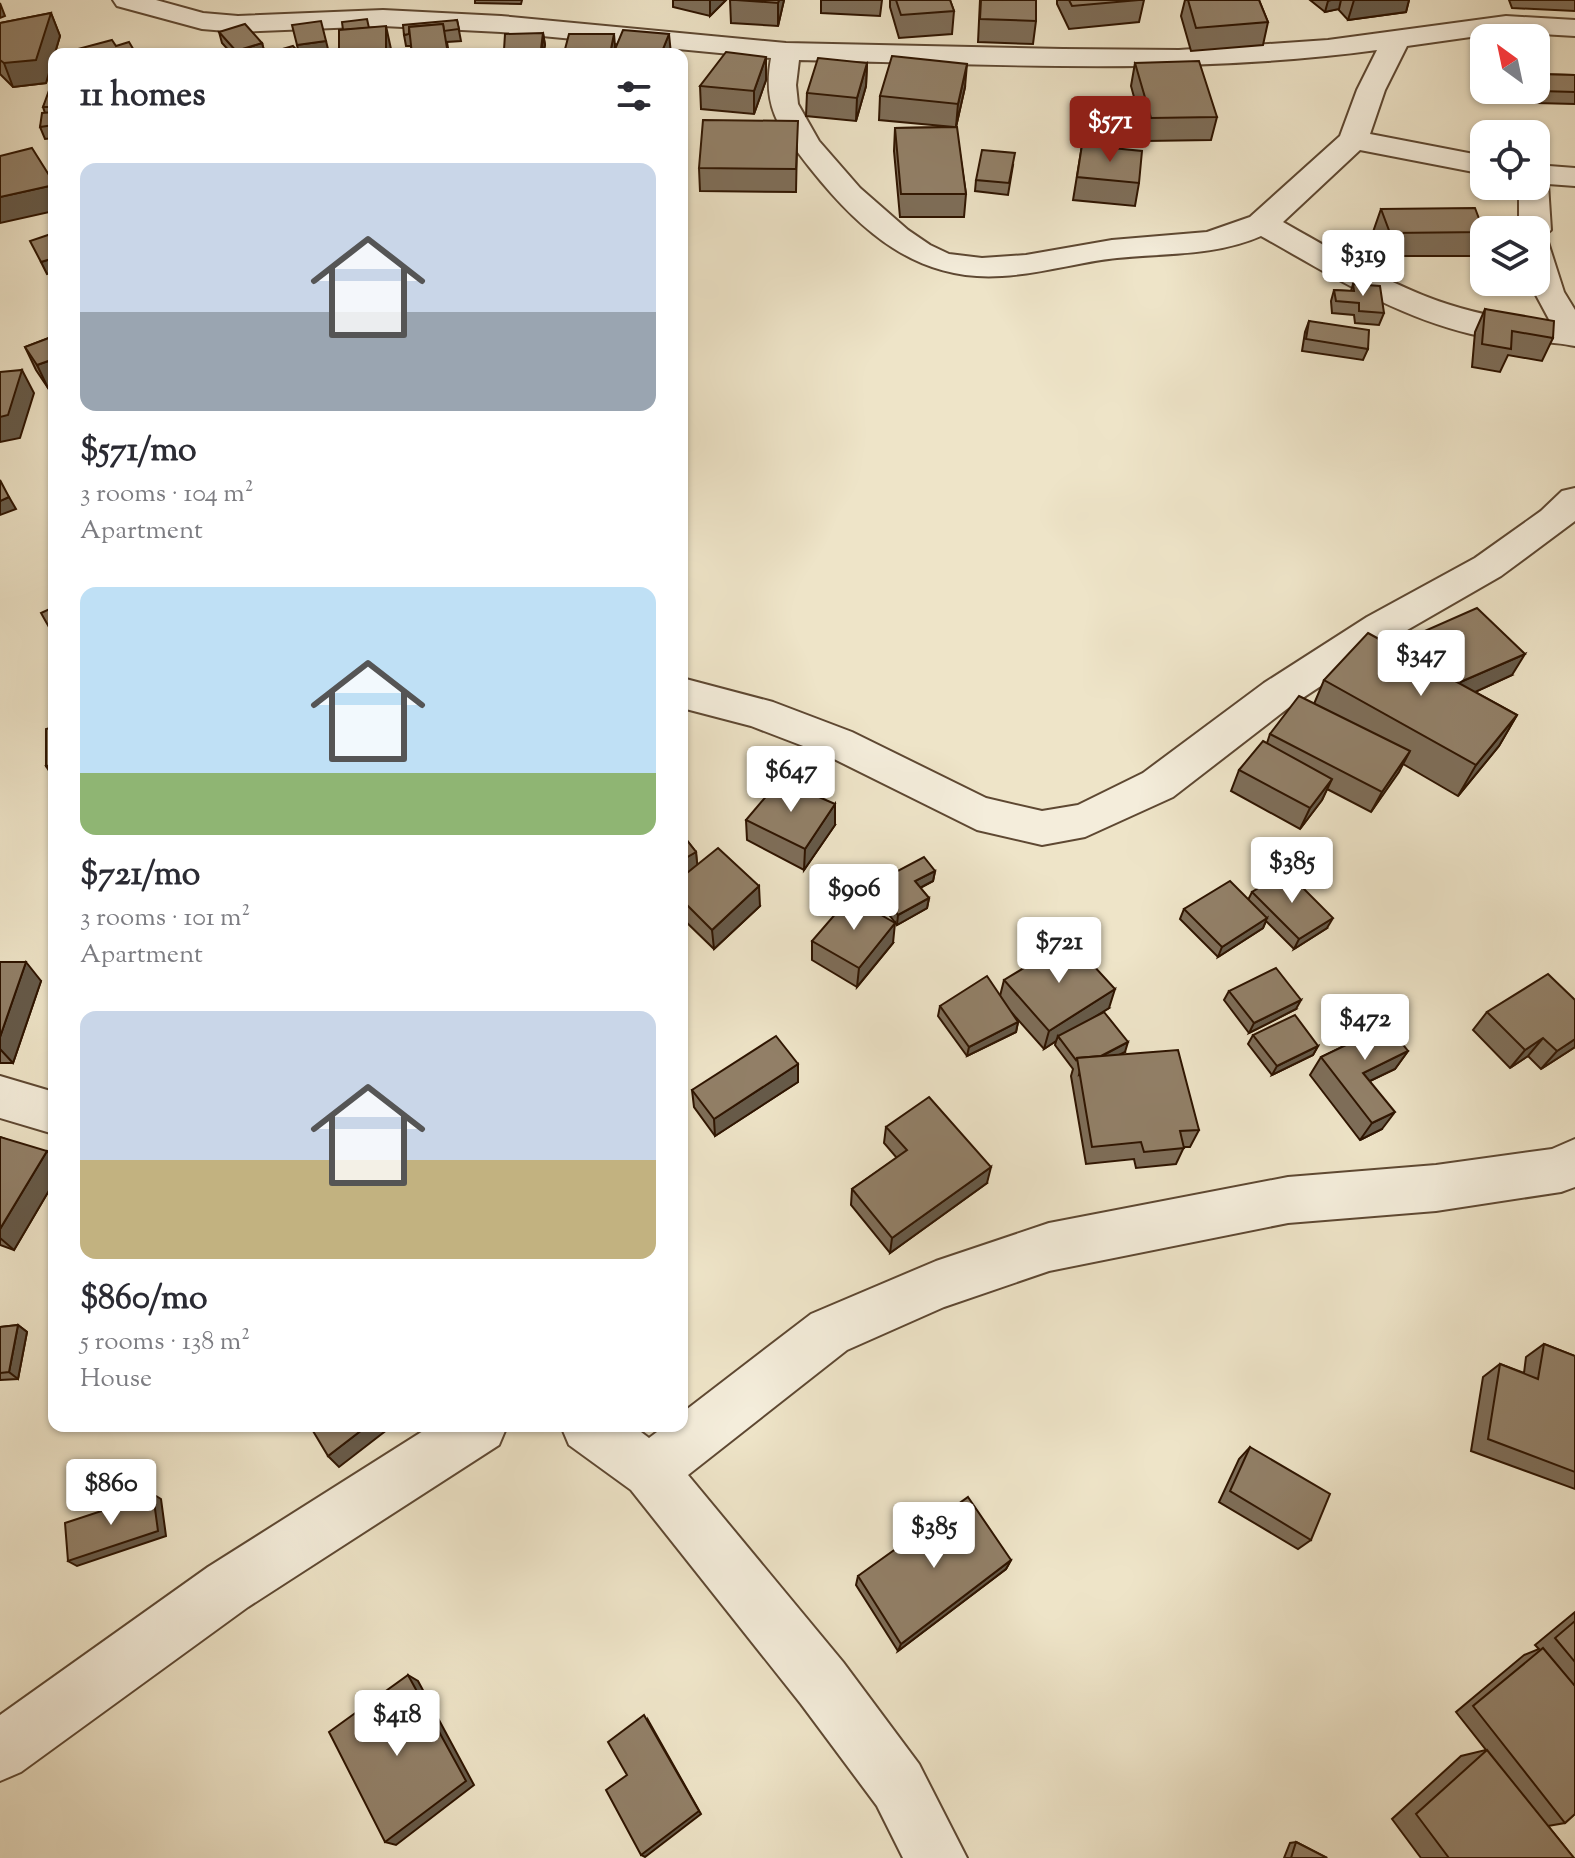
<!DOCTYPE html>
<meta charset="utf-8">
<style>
:root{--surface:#fff;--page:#f7f7f7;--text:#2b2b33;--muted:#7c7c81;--accent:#8f2418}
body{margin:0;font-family:"Sorts Mill Goudy",serif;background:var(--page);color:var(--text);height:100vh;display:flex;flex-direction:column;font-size:30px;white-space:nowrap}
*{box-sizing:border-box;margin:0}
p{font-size:26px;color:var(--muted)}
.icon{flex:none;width:44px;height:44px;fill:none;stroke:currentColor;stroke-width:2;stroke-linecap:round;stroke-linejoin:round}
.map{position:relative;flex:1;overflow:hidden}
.panel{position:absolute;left:48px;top:48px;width:640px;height:1384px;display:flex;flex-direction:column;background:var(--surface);border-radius:16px;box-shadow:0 2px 6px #0004}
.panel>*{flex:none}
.needle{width:52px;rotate:327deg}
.buttons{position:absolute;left:1470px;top:24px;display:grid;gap:16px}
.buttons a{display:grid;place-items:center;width:80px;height:80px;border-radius:16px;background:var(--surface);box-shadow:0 2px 6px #0004;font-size:40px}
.price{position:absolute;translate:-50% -68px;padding:0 18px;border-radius:8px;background:#fff;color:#222;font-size:26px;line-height:52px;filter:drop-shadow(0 2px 4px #0008)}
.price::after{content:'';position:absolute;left:50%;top:48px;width:24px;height:18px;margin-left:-12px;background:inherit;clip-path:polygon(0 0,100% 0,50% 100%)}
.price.active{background:var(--accent);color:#fff}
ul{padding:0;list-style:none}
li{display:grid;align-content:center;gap:16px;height:424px;padding:0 32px}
li span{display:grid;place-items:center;height:248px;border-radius:16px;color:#555}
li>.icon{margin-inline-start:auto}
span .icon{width:144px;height:144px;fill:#fffc;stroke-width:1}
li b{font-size:34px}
h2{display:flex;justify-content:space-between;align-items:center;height:96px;padding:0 32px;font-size:34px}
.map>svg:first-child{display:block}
</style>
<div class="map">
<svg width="1575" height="1858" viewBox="0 0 1575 1858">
<rect width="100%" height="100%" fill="#eee4c8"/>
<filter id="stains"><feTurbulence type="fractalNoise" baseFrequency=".0025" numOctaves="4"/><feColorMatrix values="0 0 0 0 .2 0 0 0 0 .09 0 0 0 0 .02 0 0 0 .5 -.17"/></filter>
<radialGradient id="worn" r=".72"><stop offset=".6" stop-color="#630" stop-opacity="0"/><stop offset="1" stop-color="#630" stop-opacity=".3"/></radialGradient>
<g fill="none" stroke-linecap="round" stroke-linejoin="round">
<defs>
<g id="minor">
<path d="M113 0H156L203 13 238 16 383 10 501 16 786 43 1063 49 1179 50 1328 40 1506 16 1575 20V36L1506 32 1407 46 1385 90 1370 134 1484 156V174L1360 150 1283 222C1377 275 1440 317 1551 323L1529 282H1536V230H1519V186H1536V165L1575 168V186L1548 184 1551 230 1541 238 1547 239 1564 292 1575 310V346C1541 339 1506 342 1471 334 1395 316 1329 274 1261 236 1216 256 1165 253 1117 258 1078 262 1041 274 1002 276 917 282 860 231 810 168 780 129 762 109 771 58L501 32 383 26 238 32 202 29 117 6ZM1377 50 1357 90 1340 136 1250 217 1207 232 1112 240 1026 255 982 258 949 254 930 245 908 230 860 188 819 141 798 104 796 85 799 60C991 64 1185 76 1377 50Z"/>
<path d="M1575 488V521L1501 576 1395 637 1292 705 1173 797 1085 837 1042 845 977 830 824 754 751 726 682 708V678L773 702 852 732 986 798 1042 811 1078 805 1143 773 1264 683 1367 617 1475 558 1541 511 1562 491Z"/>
<path d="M0 1076 54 1092V1134L0 1118Z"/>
<path d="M1575 1139V1187L1561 1192 1436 1211 1288 1223 1049 1271 944 1307 847 1350 688 1475 843 1662 919 1764 967 1858H903L877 1806 801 1704 631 1490 569 1445 561 1426H633L649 1438 665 1426H682V1413L811 1314 936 1261 1049 1223 1288 1177 1436 1165 1552 1149Z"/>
<path d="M431 1426H507L499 1445 248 1607 21 1772 0 1781V1715L208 1567Z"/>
</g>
</defs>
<use href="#minor" stroke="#5e4832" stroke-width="4"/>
<use href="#minor" fill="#f4eddb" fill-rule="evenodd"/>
</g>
<g fill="#7e6e59" stroke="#2e1400" stroke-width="2">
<path d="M475 0H522L521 4 475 3Z"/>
<path d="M673 0H726L710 16 673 7Z"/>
<path d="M730 0H784L778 26 731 23Z"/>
<path d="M821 0H882L880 16 821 13Z"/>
<path d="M890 0H950L954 11 952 34 899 38 890 7Z"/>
<path d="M980 0H1036V21L1033 44 978 42Z"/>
<path d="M1057 0H1144L1139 22 1069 29 1057 4Z"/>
<path d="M1185 0H1259L1268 22 1263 45 1191 51 1181 16Z"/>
<path d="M1310 0H1409L1406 12 1348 20 1338 9 1325 12Z"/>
<path d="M1509 0H1575V11L1512 8Z"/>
<path d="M51 13 60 36 46 83 13 87 0 74V23Z"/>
<path d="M457 20 461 41 447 42 449 54H412L411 46H406L404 35Z"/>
<path d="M219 32 262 43 265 54H232L222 43Z"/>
<path d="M543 33 545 45 543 54H504V50Z"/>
<path d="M867 63 866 86 856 121 806 116 807 93Z"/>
<path d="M1135 63 1217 117 1211 140 1146 141 1131 86Z"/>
<path d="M1536 74 1575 75V104L1536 103 1530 90H1536Z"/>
<path d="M766 80 754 114 701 109 700 86Z"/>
<path d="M54 86V138L45 139 40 127 45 113 43 107Z"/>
<path d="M965 87 956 127 966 194 964 217H900L894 151 895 128 954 127 879 120 880 96Z"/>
<path d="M797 144 796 192 700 191 699 168Z"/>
<path d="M1082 145 1139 183 1135 206 1073 200Z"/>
<path d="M1013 165 1008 195 975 191 976 180Z"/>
<path d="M1381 209 1484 231V234L1475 256H1381L1373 232Z"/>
<path d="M1353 284 1384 313 1379 325 1355 323 1354 315 1332 313 1331 301 1334 290 1351 291Z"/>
<path d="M1485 309 1553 338 1542 361 1508 355 1500 372 1472 367 1475 332Z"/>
<path d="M1309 321 1368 349 1363 360 1302 351 1305 332Z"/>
<path d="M54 336 48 388 36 370 25 347Z"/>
<path d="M1411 637 1512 675 1475 692 1517 715 1499 746 1458 796 1403 764 1371 812 1327 789 1322 800 1300 829 1231 791 1239 770 1267 743 1270 734 1314 704 1324 680 1403 653Z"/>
<path d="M746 820 835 825 804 870 747 840Z"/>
<path d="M682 834 696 852 697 865 760 906 714 949 682 918Z"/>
<path d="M935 871 933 881 920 888 929 898 927 908 897 925 873 894V884Z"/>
<path d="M1252 892 1327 928 1294 949 1266 921 1263 928 1218 957 1180 919 1184 909 1248 900Z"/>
<path d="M812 941 893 943 857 987 812 960Z"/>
<path d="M0 962 41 981 13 1063H0Z"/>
<path d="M1004 980 1109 1008 1094 1017 1125 1052 1118 1055 1199 1130 1190 1147H1184L1176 1164 1136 1168 1134 1159 1086 1164 1071 1076 1073 1069 1055 1045 1056 1041 1044 1049 1011 1012 1018 1022 1016 1032 967 1056 938 1016 940 1006 1000 996Z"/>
<path d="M1229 991 1296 1009 1249 1033 1224 1000Z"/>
<path d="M1575 1000V1047L1541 1069 1528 1056 1510 1068 1473 1030 1487 1012Z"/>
<path d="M1343 1012 1382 1026 1373 1039 1408 1051 1395 1069 1370 1081 1382 1129 1360 1140 1310 1075 1321 1057 1344 1046 1332 1030Z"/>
<path d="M1253 1035 1318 1046 1313 1055 1272 1075 1248 1044Z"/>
<path d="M798 1064V1082L715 1136 694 1107 692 1090Z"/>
<path d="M886 1127 987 1183 890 1253 851 1205 852 1189 897 1158 884 1143Z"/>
<path d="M0 1137 54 1158V1182L14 1250 0 1245Z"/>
<path d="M18 1325 27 1332 18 1379 0 1380V1327Z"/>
<path d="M1544 1344 1575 1356V1489L1471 1451 1483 1377 1500 1364 1524 1373 1526 1357Z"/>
<path d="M1250 1447 1311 1540 1298 1549 1219 1502 1239 1459Z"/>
<path d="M1011 1560 1006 1569 898 1651 856 1585 858 1576Z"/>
<path d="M1575 1612V1814L1565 1823 1548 1826 1574 1858H1421L1392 1819 1461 1756 1486 1750 1456 1712 1524 1655 1539 1649 1535 1645Z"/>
<path d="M1296 1842 1327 1858H1284L1290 1843Z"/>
</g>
<g fill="#665a49" stroke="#2e1400" stroke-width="2">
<path d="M710 0H726L710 16Z"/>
<path d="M779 0H784L778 26V3Z"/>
<path d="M1331 0H1341L1339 9 1325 12 1328 1Z"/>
<path d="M1354 0H1409L1406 12 1348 20Z"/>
<path d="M0 3 5 16 0 18Z"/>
<path d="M51 13 60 36 46 83 13 87 4 63Z"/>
<path d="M386 26 391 49V54H386Z"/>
<path d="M543 33 545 45 543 54H542Z"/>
<path d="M614 34 615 46 614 54H610Z"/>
<path d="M669 34 671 54H661Z"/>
<path d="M326 41 329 53 299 54 297 45Z"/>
<path d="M262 43 265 54H236V51Z"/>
<path d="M766 57V80L754 114V91Z"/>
<path d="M867 63 866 86 856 121 857 98Z"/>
<path d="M967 64 965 87 956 127 958 104Z"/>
<path d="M54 185V211L0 223V197Z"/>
<path d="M54 258V272L47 274 41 262Z"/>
<path d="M54 359V386L48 388 37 365Z"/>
<path d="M22 370 34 393 20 438 0 442V417Z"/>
<path d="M9 497 16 509 0 515V501Z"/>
<path d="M1525 654 1512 675 1447 705 1458 683Z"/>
<path d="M1517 715 1499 746 1458 796 1476 765Z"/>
<path d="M1410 751 1399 772 1371 812 1382 792Z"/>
<path d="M685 762 686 773 682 775V764Z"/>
<path d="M54 765V777H53L46 766Z"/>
<path d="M1332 779 1322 800 1300 829 1310 808Z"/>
<path d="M835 804V825L804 870 805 849Z"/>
<path d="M696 852 698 872 682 881V860Z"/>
<path d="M935 871 933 881 914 891 915 881Z"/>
<path d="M759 886 760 906 714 949 712 930Z"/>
<path d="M929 898 927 908 897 925 898 915Z"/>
<path d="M1267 918 1263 928 1218 957 1222 947Z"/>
<path d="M1333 918 1327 928 1294 949 1299 939Z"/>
<path d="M895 923 893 943 857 987 859 968Z"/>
<path d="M26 962 41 981 13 1063 0 1049V1037Z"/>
<path d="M1115 989 1109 1008 1060 1039 1058 1036 1056 1041 1044 1049 1049 1031Z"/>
<path d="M1301 1000 1296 1009 1249 1033 1254 1023Z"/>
<path d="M1018 1022 1016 1032 967 1056 969 1047Z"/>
<path d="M1382 1026 1370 1044 1367 1033Z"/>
<path d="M1543 1038 1528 1056 1510 1068 1525 1050Z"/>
<path d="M1575 1039V1047L1541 1069 1557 1051Z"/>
<path d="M1128 1042 1125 1052 1079 1075 1081 1067Z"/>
<path d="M1318 1046 1313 1055 1272 1075 1277 1066Z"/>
<path d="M1408 1051 1395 1069 1351 1090 1363 1073Z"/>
<path d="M798 1064V1082L715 1136 714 1119Z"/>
<path d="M1395 1112 1382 1129 1360 1140 1372 1123Z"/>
<path d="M47 1151 54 1158V1182L14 1250 0 1238V1229Z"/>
<path d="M991 1167 987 1183 890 1253 892 1238Z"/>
<path d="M18 1325 27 1332 18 1379 9 1372Z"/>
<path d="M367 1426H392L339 1467 328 1456Z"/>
<path d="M153 1494 161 1499 166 1536 77 1566 68 1561Z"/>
<path d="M1011 1560 1006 1569 898 1651 901 1644Z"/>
<path d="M408 1675 418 1681 474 1785 396 1845 385 1842Z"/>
<path d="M648 1720 701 1814 645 1857 641 1855Z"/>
</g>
<g fill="#928068" stroke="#2e1400" stroke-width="2">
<path d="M736 0H779L778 3Z"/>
<path d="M896 0H950L954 11 901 15Z"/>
<path d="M981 0H1036V21L980 19Z"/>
<path d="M1069 0H1139L1072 6Z"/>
<path d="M1188 0H1259L1268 22 1196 28Z"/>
<path d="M51 13 36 60 4 63 0 60V23Z"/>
<path d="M367 19 369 28 343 30 342 22Z"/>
<path d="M457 20 459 29 444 31 443 24 409 27V34L404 35 403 25Z"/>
<path d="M321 21 326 41 297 45 292 25Z"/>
<path d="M245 24 262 43 236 51 219 32Z"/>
<path d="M443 24 448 54H412L409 27Z"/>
<path d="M386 26V54H339V30Z"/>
<path d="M623 30 669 34 661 54H613Z"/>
<path d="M543 33 541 49 504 50 505 34Z"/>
<path d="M569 34H614L610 54 564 53Z"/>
<path d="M112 40 116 46 129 42 135 52 127 54H77L74 50Z"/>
<path d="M293 46 300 54 269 53Z"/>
<path d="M253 51 256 54H241Z"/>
<path d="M726 52 766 57 754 91 700 86Z"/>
<path d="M892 56 967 64 958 104 880 96Z"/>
<path d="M818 58 867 63 857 98 807 93Z"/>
<path d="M1199 61 1217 117 1151 118 1135 63Z"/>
<path d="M1536 74 1575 75V92L1540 91 1536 80Z"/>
<path d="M51 85 54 86V107H43Z"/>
<path d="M54 112V125L40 127 42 113Z"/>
<path d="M703 120 798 121 796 169 699 168Z"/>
<path d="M957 127 966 194H901L895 128Z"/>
<path d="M1082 145 1142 151 1139 183 1077 177Z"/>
<path d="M32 148 54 183V185L0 197V156Z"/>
<path d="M982 150 1015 153 1009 183 976 180Z"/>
<path d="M1475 208 1484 232 1390 233 1381 209Z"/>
<path d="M54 233V258L41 262 30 241Z"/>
<path d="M1353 284 1380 286 1384 313 1359 311V303L1336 301 1334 290 1354 291Z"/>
<path d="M1485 309 1554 321 1553 338 1512 331 1511 349 1482 344Z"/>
<path d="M1309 321 1369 330 1368 349 1306 339Z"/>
<path d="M54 336V359L37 365 25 347Z"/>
<path d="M22 370 8 415 0 417V372Z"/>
<path d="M0 480 9 497 0 501Z"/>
<path d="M54 607V636L41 613Z"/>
<path d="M1477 608 1525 654 1458 683 1411 637Z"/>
<path d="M1368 633 1517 715 1476 765 1324 680Z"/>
<path d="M1299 696 1410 751 1382 792 1270 734Z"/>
<path d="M54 727V765L46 766V729Z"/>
<path d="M1263 741 1332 779 1310 808 1239 770Z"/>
<path d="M780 780 835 804 805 849 746 820Z"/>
<path d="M682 834 696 852 682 860Z"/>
<path d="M718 848 759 886 712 930 682 900V877Z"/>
<path d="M924 857 935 871 915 881 929 898 898 915 873 884Z"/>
<path d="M1286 871 1333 918 1299 939 1252 892Z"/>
<path d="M1230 881 1267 918 1222 947 1184 909Z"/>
<path d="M850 897 895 923 859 968 812 941Z"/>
<path d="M1070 940 1115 989 1049 1031 1004 980Z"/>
<path d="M0 962H26L0 1037Z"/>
<path d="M1276 968 1301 1000 1254 1023 1229 991Z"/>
<path d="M1548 974 1575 1000V1039L1557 1051 1543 1038 1525 1050 1487 1012Z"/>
<path d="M987 976 1018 1022 969 1047 940 1006Z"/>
<path d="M1363 1003 1382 1026 1367 1033 1372 1039 1392 1031 1408 1051 1363 1073 1395 1112 1372 1123 1321 1057 1363 1037 1343 1012Z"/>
<path d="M1104 1012 1128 1042 1101 1056 1077 1058 1076 1060 1058 1036Z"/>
<path d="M1295 1015 1318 1046 1277 1066 1253 1035Z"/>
<path d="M776 1036 798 1064 714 1119 692 1090Z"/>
<path d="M1178 1050 1199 1130 1180 1131 1184 1148 1144 1152 1141 1142 1092 1147 1077 1058Z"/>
<path d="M929 1097 991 1167 892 1238 852 1189 907 1150 886 1127Z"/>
<path d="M0 1137 47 1151 0 1229Z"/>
<path d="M18 1325 9 1372 0 1373V1327Z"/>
<path d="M1544 1344 1575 1356V1472L1488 1439 1500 1364 1538 1379Z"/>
<path d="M310 1426H367L328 1456Z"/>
<path d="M1250 1447 1330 1494 1311 1540 1230 1491Z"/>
<path d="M153 1494 158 1531 68 1561 65 1523Z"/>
<path d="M968 1497 1011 1560 901 1644 858 1576Z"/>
<path d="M1575 1621V1662L1555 1638Z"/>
<path d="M1543 1648 1575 1686V1814L1565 1823 1473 1706Z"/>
<path d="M408 1675 466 1781 385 1842 329 1732Z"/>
<path d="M644 1715 699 1811 641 1855 606 1790 627 1775 608 1742Z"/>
<path d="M1487 1750 1574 1858H1449L1416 1814Z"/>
<path d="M1296 1842 1327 1858H1291Z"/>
</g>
<rect width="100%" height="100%" filter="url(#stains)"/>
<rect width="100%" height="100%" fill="url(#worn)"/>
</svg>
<div class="buttons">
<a><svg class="needle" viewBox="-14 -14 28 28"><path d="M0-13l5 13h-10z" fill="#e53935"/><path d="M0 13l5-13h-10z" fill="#7c7c81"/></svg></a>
<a><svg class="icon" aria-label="locate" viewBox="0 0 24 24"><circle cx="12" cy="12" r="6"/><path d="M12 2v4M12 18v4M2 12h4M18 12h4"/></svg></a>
<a><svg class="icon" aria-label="layers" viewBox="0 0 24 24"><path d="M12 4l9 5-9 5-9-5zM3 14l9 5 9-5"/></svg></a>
</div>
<b class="price active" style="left:1110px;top:164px">$571</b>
<b class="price" style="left:1363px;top:298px">$319</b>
<b class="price" style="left:1421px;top:698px">$347</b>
<b class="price" style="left:791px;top:814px">$647</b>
<b class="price" style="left:1292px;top:905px">$385</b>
<b class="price" style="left:854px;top:932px">$906</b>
<b class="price" style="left:1059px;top:985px">$721</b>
<b class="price" style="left:1365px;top:1062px">$472</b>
<b class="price" style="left:111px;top:1527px">$860</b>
<b class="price" style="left:934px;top:1570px">$385</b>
<b class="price" style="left:397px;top:1758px">$418</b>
<section class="panel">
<h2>11 homes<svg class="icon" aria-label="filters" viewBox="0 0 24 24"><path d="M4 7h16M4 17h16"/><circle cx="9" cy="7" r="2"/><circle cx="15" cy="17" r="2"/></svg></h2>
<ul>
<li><span style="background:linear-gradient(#c9d6e8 60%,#9aa5b1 0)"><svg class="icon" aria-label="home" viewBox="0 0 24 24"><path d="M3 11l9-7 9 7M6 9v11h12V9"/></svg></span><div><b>$571/mo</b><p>3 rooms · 104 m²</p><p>Apartment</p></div></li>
<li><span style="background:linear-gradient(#bfe0f5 75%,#8fb573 0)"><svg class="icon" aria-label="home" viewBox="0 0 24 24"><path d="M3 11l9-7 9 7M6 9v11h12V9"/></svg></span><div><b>$721/mo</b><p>3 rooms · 101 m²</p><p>Apartment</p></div></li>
<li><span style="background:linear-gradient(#c9d6e8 60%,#c2b280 0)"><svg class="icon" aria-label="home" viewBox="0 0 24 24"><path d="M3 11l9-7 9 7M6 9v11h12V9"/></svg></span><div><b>$860/mo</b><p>5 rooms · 138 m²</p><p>House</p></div></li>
</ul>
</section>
</div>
